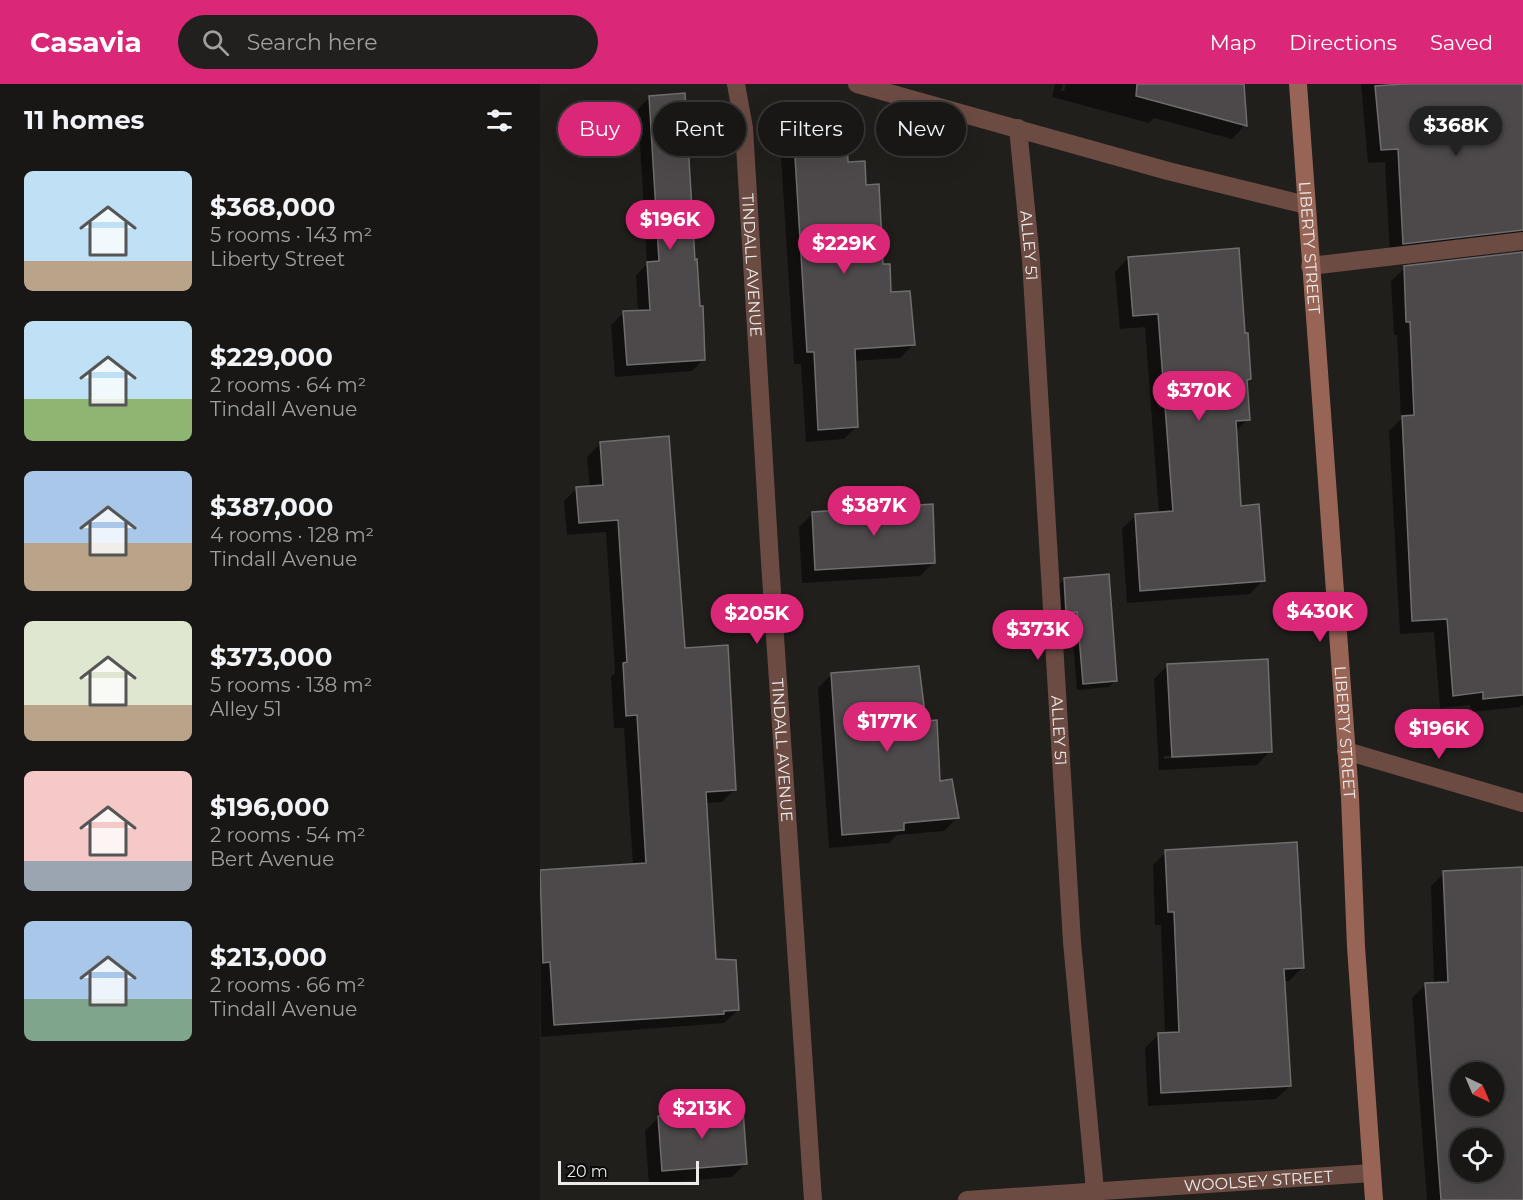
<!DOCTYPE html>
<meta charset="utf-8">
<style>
:root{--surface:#181715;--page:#21201e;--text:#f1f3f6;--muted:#9f9fa0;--line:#363634;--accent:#db2777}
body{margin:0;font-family:Montserrat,sans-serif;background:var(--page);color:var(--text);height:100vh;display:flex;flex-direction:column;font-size:22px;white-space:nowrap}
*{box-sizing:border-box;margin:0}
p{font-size:20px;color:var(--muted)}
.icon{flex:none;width:33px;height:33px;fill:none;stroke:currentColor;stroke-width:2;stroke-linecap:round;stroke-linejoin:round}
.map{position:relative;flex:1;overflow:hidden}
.side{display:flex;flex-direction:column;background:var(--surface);width:540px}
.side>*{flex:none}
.banner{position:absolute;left:18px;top:18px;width:570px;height:54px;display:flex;gap:12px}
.needle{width:39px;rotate:136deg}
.tools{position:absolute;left:910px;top:978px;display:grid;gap:12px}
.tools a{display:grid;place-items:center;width:54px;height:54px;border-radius:50%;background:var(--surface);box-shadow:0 6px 24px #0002,0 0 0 2px var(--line);font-size:30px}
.scale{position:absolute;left:18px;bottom:15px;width:141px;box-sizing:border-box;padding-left:6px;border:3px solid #ebeae8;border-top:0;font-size:16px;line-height:21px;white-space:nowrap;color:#ebeae8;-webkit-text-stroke:4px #090908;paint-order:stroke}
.price{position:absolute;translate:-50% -51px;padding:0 14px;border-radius:21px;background:var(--accent);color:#fff;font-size:20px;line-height:39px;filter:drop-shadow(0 2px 3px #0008)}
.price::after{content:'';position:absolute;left:50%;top:36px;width:18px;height:14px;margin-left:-9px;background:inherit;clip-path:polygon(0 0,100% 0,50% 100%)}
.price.selected{background:#222;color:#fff}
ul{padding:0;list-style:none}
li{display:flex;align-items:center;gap:18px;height:150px;padding:0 24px}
li span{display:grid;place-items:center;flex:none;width:168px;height:120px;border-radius:9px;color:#555}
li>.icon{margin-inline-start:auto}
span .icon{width:72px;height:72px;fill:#fffc;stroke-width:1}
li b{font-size:26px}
h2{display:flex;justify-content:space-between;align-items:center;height:72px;padding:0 24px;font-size:26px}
.pill{padding:0 21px;border-radius:27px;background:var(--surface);box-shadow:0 6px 24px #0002,0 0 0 2px var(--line);font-size:21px;line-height:54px}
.pill.selected{background:var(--accent);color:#fff}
header{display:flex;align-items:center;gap:36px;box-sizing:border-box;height:84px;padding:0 30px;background:var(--accent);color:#fff}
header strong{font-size:28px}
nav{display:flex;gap:33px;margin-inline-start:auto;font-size:21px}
.search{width:420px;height:54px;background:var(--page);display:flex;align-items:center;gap:15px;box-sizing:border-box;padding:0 21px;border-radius:33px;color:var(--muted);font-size:22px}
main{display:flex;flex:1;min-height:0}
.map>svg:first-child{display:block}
</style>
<header>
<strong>Casavia</strong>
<div class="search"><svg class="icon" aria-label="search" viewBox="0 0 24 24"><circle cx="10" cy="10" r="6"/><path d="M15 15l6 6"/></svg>Search here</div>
<nav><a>Map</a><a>Directions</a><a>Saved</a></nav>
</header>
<main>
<section class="side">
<h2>11 homes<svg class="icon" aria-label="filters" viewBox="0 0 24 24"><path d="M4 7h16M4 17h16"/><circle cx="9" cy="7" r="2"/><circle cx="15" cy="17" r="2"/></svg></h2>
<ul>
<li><span style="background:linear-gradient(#bfe0f5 75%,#b9a48a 0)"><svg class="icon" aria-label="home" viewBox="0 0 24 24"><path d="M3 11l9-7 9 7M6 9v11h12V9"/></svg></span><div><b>$368,000</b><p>5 rooms · 143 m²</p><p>Liberty Street</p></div></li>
<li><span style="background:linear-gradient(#bfe0f5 65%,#8fb573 0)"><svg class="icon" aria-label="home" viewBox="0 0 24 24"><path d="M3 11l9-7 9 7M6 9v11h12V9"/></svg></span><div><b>$229,000</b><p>2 rooms · 64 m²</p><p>Tindall Avenue</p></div></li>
<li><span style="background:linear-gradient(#a9c7e8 60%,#b9a48a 0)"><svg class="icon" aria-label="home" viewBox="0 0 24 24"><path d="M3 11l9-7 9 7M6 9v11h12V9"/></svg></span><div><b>$387,000</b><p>4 rooms · 128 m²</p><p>Tindall Avenue</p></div></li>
<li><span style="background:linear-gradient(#dfe7d0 70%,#b9a48a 0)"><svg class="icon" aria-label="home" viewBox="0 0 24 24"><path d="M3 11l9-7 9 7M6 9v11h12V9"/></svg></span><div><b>$373,000</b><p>5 rooms · 138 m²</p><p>Alley 51</p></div></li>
<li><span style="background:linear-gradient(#f6c9c9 75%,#9aa5b1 0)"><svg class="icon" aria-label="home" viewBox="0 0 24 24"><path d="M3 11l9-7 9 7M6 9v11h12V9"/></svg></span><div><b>$196,000</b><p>2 rooms · 54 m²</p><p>Bert Avenue</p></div></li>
<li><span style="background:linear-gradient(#a9c7e8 65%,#7fa58c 0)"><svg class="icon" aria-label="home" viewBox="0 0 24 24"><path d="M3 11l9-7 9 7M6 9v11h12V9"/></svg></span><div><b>$213,000</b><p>2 rooms · 66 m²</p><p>Tindall Avenue</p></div></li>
</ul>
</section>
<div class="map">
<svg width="983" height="1116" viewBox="0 0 983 1116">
<rect width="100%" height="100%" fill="#201f1c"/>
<g fill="#0007" fill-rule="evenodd">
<path d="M515 0H523L521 7H524L526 0H703L705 41 692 55 614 34 609 39 512 13Z"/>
<path d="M821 0H983V620L980 623 930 628V621L900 624 894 548 860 550 849 347 861 335 857 251H854L851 197 865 184 982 170 974 160 850 172 845 78 828 79Z"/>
<path d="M110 13 153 177 164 275 152 287 75 293 71 241 83 229 98 228 96 191 107 180 98 25Z"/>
<path d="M254 59 307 79 325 102 350 210 373 261 360 274 314 277 317 342 304 355 266 358 261 280H254L241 72Z"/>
<path d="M588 174 703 251 710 295 705 299 708 335 695 348 699 423 723 496 710 510 587 519 582 445 595 432 619 430 605 243 580 245 575 188Z"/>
<path d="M60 360 144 565 195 705 182 718 165 719 175 877 198 926 184 939 1 953 0 787 93 781 84 644H74L71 593 75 589 66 448 27 451 24 417 37 404 50 403 47 373Z"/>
<path d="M273 429 394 478 380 492 262 499 259 443Z"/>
<path d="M524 495 575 597 569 603 537 606 531 534 520 535 518 502Z"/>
<path d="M628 581 730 667 717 681 619 686 614 595ZM718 667V670L624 675V672Z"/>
<path d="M291 591 385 639 399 698 417 734 404 747 357 751 349 759 289 764 278 604Z"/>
<path d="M626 768 763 883 749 897H744L750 1002 736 1015 608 1022 605 964 619 950H625L621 841H615L613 781Z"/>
<path d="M980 785 983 832V1116H887L872 914 885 901 894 900 891 802 904 789ZM921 988H954V1022H921ZM921 1054H954V1088H921Z"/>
<path d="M119 1033 205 1080 192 1093 109 1100 105 1047Z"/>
</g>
<g fill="#4d494b" stroke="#706d6e" stroke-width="1.5" fill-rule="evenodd">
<path d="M597 0H704L707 42 596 12Z"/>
<path d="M863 0H983V146L863 160 858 65 841 66 835 2Z"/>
<path d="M145 9 155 176 157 175 160 222H163L165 276 87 281 83 227 110 226 107 178 119 177 109 12Z"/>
<path d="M307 54 308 78 325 77 326 101 339 100 343 180H350L351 208 370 207 375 261 315 265 318 343 278 346 274 268H267L254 57Z"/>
<path d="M699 164 705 249H708L711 295 707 296 710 336 696 337 701 422 719 420 725 497 600 507 595 430 633 427 618 230 593 232 588 173Z"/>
<path d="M983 168V611L943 615V608L913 612 907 535 872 537 862 332 874 331 870 238H866L864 182Z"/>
<path d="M129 352 145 564 188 561 196 706 166 708 176 875 196 876 199 926 184 927V930L14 941 10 878 3 879 0 786 106 779 97 631 86 632 83 579 87 578 78 436 39 439 36 403 63 401 60 358Z"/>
<path d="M393 420 395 479 275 486 272 428Z"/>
<path d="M569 490 577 597 543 600 537 528 526 529 524 494Z"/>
<path d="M728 575 732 668 632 673 627 580Z"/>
<path d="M379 582 386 637 397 636 400 697 412 695 419 734 364 739V746L302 751 291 589Z"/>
<path d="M757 758 764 884 744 885 751 1002 621 1009 618 949 639 948 634 828H628L625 766Z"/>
<path d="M982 783 983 1116H901L885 899 908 898 903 787ZM921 988H954V1022H921ZM921 1054H954V1088H921Z"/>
<path d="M203 1026 207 1080 122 1087 118 1032Z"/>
</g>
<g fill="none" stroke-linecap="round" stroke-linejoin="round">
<path stroke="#6c4b43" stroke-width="18" d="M770 182 983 157"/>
<g stroke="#6c4b43" stroke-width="18">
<path id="s1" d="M196 0 204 44 230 478 273 1116"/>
<path d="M317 0 628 87 766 121"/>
<path id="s2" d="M478 44 491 176 532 858 555 1106"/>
<path d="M806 667 983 719"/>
<path id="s3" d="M427 1116 832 1089"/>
</g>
<path stroke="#986456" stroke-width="18" id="s4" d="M758 0 810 713 816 863 834 1116"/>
</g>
<g text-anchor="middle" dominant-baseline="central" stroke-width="4.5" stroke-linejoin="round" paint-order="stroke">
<g font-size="16" fill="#ebeae8" stroke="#090908">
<text stroke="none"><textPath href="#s2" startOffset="118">ALLEY 51</textPath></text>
<text stroke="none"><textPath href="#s4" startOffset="164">LIBERTY STREET</textPath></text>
<text stroke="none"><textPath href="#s1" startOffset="182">TINDALL AVENUE</textPath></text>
<text stroke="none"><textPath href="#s2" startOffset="604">ALLEY 51</textPath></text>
<text stroke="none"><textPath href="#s4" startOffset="650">LIBERTY STREET</textPath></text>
<text stroke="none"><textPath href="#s1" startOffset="668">TINDALL AVENUE</textPath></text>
<text stroke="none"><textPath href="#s3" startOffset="292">WOOLSEY STREET</textPath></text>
</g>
</g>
</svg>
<div class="tools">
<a><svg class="needle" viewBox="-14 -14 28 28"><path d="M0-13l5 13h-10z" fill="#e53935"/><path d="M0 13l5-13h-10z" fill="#9f9fa0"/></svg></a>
<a><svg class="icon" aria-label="locate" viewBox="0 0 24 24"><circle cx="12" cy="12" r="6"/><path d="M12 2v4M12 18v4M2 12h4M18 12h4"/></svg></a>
</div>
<div class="scale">20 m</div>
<b class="price selected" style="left:916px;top:73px">$368K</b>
<b class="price" style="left:130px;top:167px">$196K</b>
<b class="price" style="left:304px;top:191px">$229K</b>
<b class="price" style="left:659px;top:338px">$370K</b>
<b class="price" style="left:334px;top:453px">$387K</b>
<b class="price" style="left:780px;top:559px">$430K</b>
<b class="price" style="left:217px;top:561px">$205K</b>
<b class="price" style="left:498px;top:577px">$373K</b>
<b class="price" style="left:347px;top:669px">$177K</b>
<b class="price" style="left:899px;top:676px">$196K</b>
<b class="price" style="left:162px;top:1056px">$213K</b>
<div class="banner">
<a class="pill selected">Buy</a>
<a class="pill">Rent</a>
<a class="pill">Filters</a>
<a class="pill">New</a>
</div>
</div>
</main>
